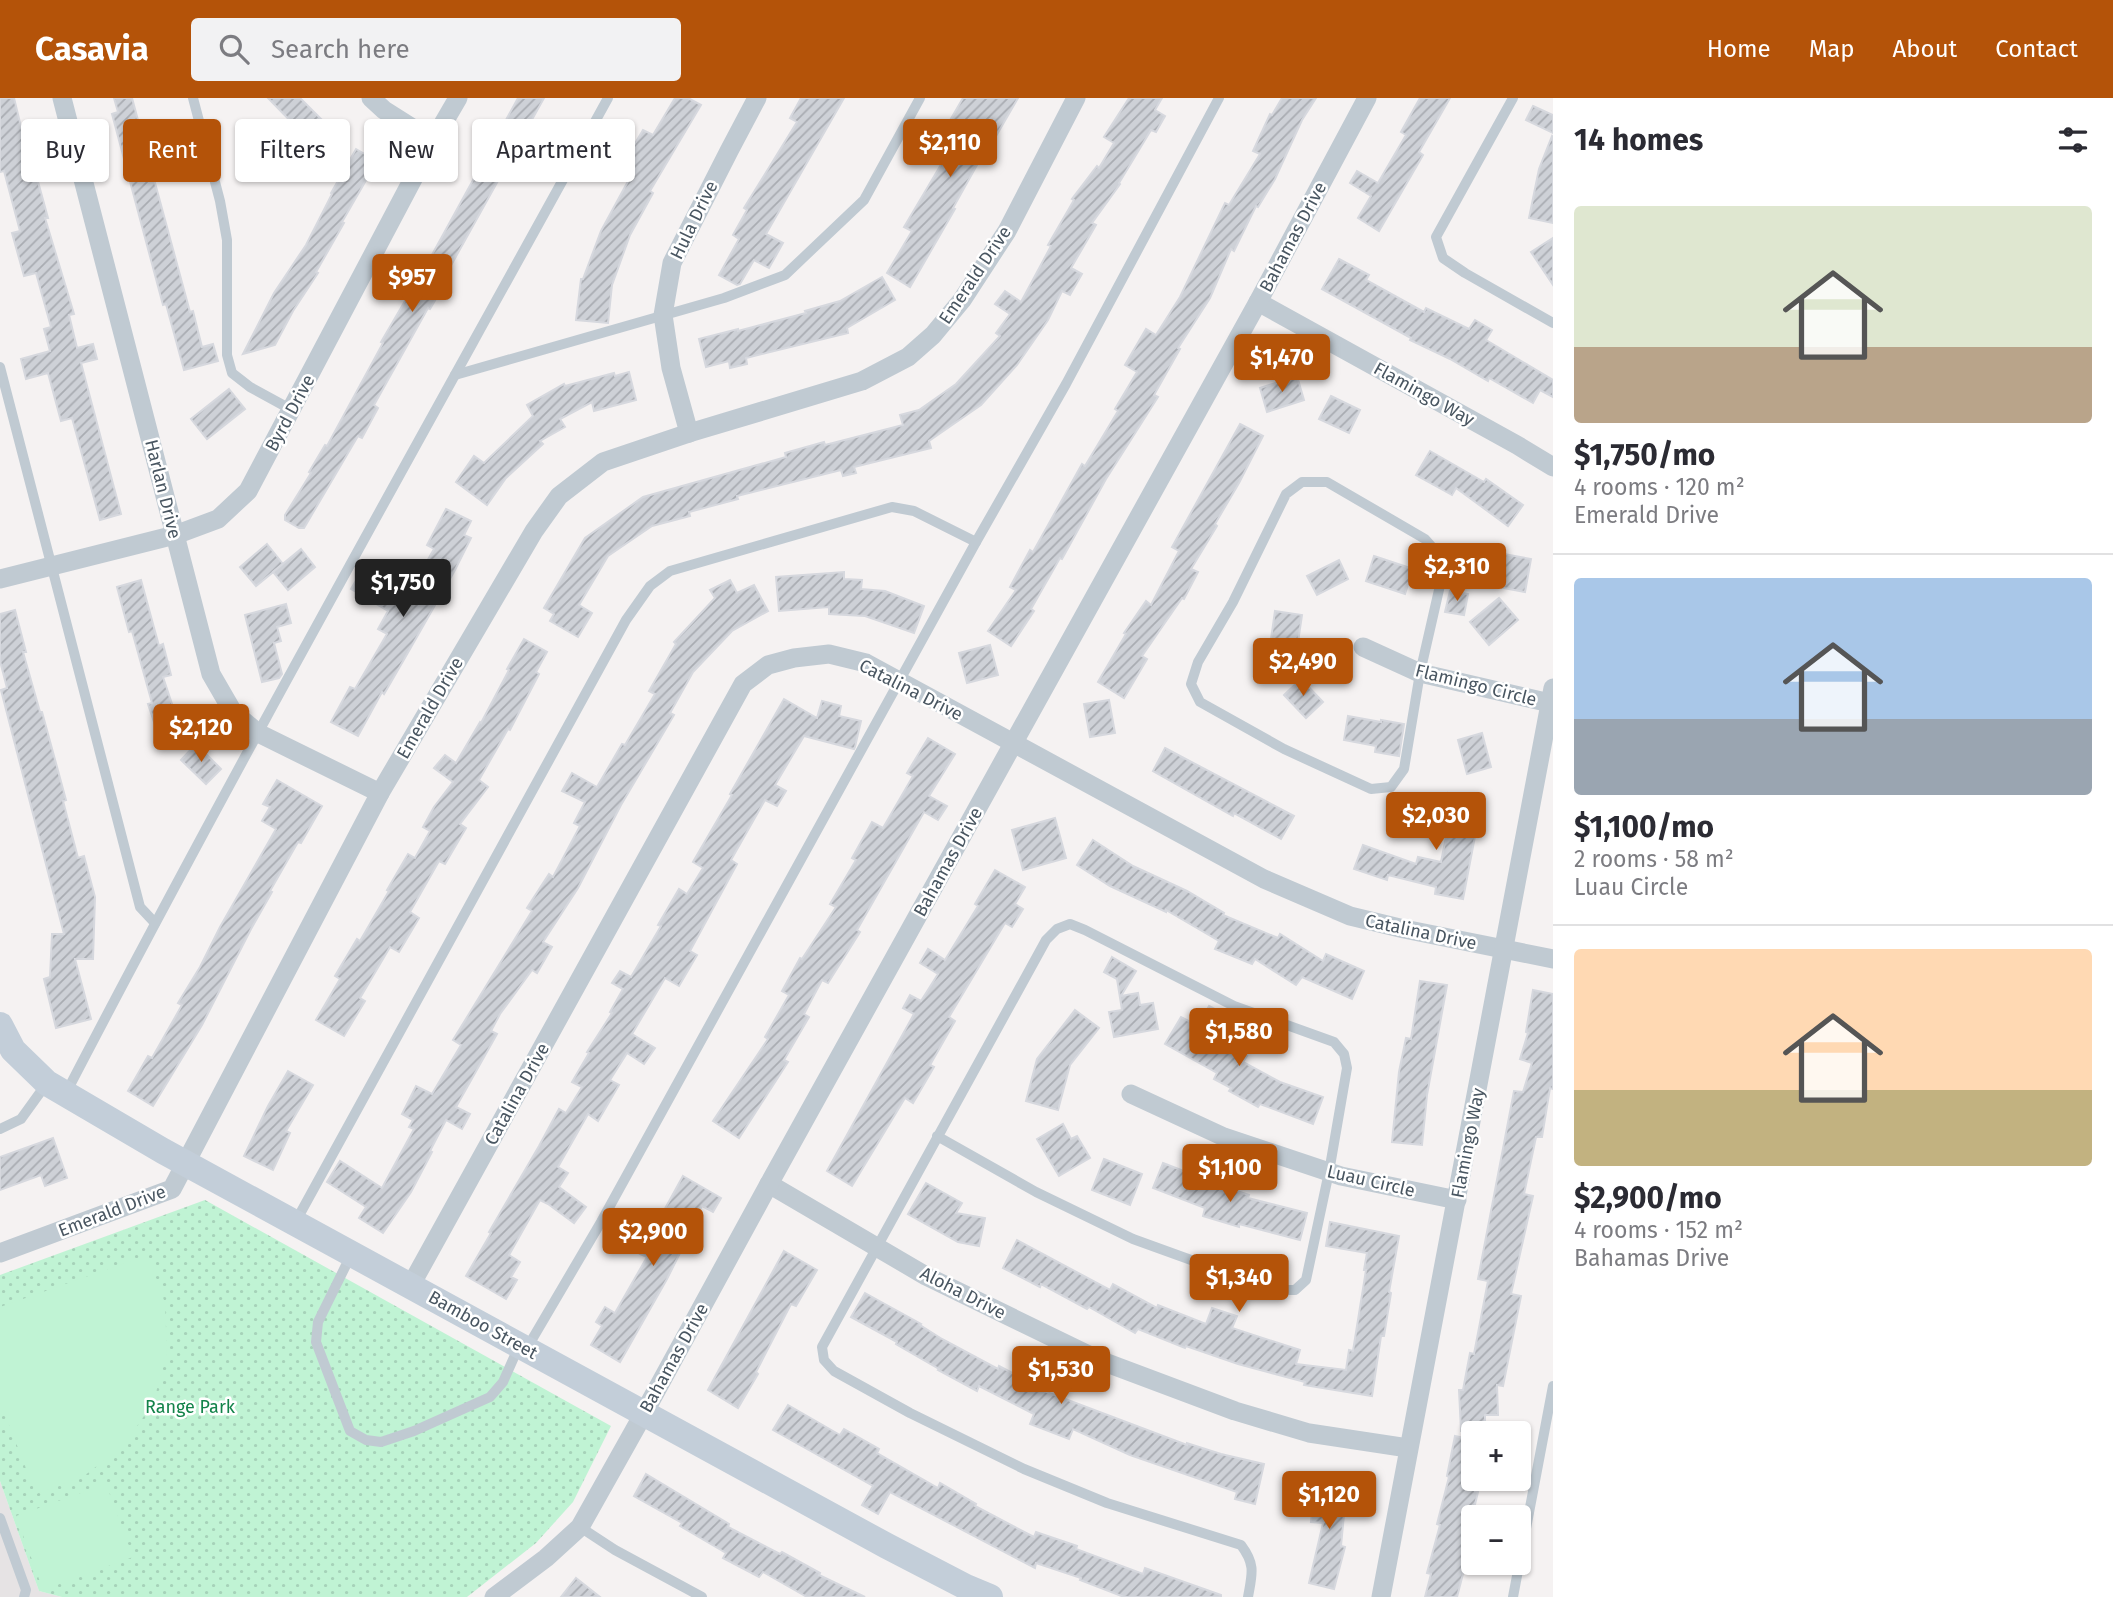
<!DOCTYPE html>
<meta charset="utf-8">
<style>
:root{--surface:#fff;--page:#f2f2f3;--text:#2b2b33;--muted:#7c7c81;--line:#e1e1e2;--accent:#b45309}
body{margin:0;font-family:"Fira Sans",sans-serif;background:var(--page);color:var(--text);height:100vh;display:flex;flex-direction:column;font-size:26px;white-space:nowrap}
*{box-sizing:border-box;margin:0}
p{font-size:23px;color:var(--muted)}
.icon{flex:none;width:38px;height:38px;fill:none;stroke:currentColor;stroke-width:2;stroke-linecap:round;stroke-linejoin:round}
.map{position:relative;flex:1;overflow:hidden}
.details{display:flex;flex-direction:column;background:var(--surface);width:560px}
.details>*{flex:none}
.hud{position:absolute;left:21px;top:21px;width:665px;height:63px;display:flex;gap:14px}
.tools{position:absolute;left:1461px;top:1323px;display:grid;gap:14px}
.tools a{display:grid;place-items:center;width:70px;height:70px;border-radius:7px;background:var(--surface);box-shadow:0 2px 5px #0004;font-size:35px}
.price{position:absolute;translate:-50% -60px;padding:0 16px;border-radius:7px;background:var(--accent);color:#fff;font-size:23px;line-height:46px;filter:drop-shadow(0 2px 4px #0008)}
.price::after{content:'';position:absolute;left:50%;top:42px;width:21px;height:16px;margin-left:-10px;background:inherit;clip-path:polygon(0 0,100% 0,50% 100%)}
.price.selected{background:#222;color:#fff}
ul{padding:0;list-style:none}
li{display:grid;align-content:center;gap:14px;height:371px;padding:0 21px}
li+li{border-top:2px solid var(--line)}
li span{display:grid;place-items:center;height:217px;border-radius:7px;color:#555}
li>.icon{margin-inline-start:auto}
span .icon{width:126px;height:126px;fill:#fffc;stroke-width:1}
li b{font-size:30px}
h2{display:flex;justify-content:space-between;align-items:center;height:84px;padding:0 21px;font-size:30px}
.chip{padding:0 24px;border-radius:7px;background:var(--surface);box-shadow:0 2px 5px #0004;font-size:24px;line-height:63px}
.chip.selected{background:var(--accent);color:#fff}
header{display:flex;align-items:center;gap:42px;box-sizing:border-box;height:98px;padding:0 35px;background:var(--accent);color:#fff}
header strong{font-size:33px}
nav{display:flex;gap:38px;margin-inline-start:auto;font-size:24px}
.search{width:490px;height:63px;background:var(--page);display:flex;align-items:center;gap:18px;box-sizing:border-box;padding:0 24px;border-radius:7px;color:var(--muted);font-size:26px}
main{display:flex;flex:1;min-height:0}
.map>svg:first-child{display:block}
</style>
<header>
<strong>Casavia</strong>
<div class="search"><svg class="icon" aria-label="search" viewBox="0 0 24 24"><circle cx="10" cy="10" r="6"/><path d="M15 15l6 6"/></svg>Search here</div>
<nav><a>Home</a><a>Map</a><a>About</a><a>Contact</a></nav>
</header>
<main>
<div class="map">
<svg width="1553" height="1499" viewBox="0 0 1553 1499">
<defs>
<pattern id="park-dots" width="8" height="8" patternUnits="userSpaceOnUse" patternTransform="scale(1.75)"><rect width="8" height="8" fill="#c0f3d4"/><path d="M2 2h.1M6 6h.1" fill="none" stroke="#a6d2b9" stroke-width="1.8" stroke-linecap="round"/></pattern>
<pattern id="building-hatch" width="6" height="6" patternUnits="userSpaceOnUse" patternTransform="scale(1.75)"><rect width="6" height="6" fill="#ced1d7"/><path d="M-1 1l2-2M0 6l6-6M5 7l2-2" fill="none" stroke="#a9acb2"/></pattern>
</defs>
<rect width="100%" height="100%" fill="#f5f2f2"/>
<path fill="#e6e3e4" d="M0 1383 39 1493 62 1499H0Z"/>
<path fill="url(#park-dots)" d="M205 1102 611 1328 573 1404 536 1445 467 1499H62L39 1493 0 1383V1177Z"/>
<g fill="#c0f3d4">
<path d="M148 1157 165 1205 167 1256 153 1305 124 1347 84 1378 36 1396 0 1304V1209Z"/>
<path d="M106 1386 133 1459 43 1492 16 1418Z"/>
</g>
<g fill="url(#building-hatch)" stroke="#d6d8de" stroke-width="2">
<path d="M0 0H14L23 37 29 35 38 68 34 69 48 120H45L74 216 69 217 77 250 93 246 97 261 81 265 121 416 100 422 72 320 61 323 48 275 26 281 21 261 50 253 44 231 51 229 36 175 24 178 12 135 20 133 4 73 0 74Z"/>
<path d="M114 0H132L190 214 193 213 202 249 213 246 218 263 184 272 166 206 163 207 112 16 118 14Z"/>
<path d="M268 0H300L323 23 306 39Z"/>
<path d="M518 0H544L444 180 447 182 430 211 428 210 374 307 378 310 362 340 358 338 304 430H299L285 422V417L311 375 309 374 325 347 327 348 383 245 381 244 433 155Z"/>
<path d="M675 0H688L701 7 650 93 653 95 630 137 612 187 608 225 576 222 581 181H583L601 133 633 74 622 67 643 32 653 37Z"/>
<path d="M801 0H844L766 136 783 145 769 170 754 162 740 186 737 187 719 177 739 141 733 137 747 112 744 110 797 24 790 20Z"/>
<path d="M963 0H1018L984 59 982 58 953 110 955 111 910 189 887 175 912 133 904 129 955 43 942 36Z"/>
<path d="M1129 0H1162L1155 12 1165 18 1156 34 1151 32 1119 85 1120 86 1092 125 1096 127 1071 170 1082 176 1070 197 1062 193 1048 222 1017 267 981 307 929 343 931 350 854 369 856 375 843 378 841 372 737 398 738 401 689 414 690 418 652 428 608 458 579 507 592 515 578 539 550 523 554 516 544 510 585 440 643 399 786 359 785 355 824 344 825 347 903 327 900 317 919 312 956 286 1000 238 996 235 1010 216 995 206 1005 193 1021 204 1051 148 1048 147 1074 102 1072 101 1097 68 1099 70 1114 45 1104 39Z"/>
<path d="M1282 0H1316L1302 22 1275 81 1258 109 1256 108 1234 153 1231 151 1210 200 1178 250 1180 251 1154 297 1158 299 1106 381 1062 461 1060 460 1031 511 1034 513 1011 548 988 533 1016 492 1010 489 1030 452 1033 454 1082 366 1085 368 1118 313 1115 311 1137 274 1125 267 1146 231 1156 237 1180 199 1225 105 1229 107 1260 56 1253 53 1270 16 1272 17Z"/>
<path d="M1420 0H1450L1419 54 1423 57 1379 133 1358 120 1371 98 1350 85 1357 73 1378 85 1406 37 1401 34Z"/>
<path d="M1533 8 1553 17V35L1526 22Z"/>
<path d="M1552 38 1553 39V125L1529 120 1539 71Z"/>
<path d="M356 51 377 63 342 124 344 125 316 174 318 175 293 213 275 247 243 256 274 195 306 147 332 96 331 95Z"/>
<path d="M1553 140V187L1531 154Z"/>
<path d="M1339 161 1369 177 1366 182 1424 214 1426 210 1469 231 1475 222 1492 232 1486 242 1553 282V299L1540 292 1533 305 1489 280 1488 283 1450 261 1410 242 1411 240 1322 191Z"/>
<path d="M882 179 895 202 847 230 848 235 746 260 747 266 730 270 729 263 706 269 699 241 738 231V233L806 215 805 213 840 203Z"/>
<path d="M629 274 636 302 594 313 592 304 560 321 565 329 540 343 543 346 506 380 487 407 456 384 474 358 484 365 533 318 527 307 564 286 565 288 614 275 615 278Z"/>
<path d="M1297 278 1304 302 1267 314 1260 290Z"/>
<path d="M229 291 245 311 207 341 191 321Z"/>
<path d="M1331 298 1360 312 1349 335 1319 321Z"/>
<path d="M1240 326 1263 338 1239 385 1215 426 1217 428 1191 471 1198 474 1184 501 1182 500 1142 558 1147 561 1124 600 1098 584 1126 536 1124 535 1146 503 1151 507 1179 453 1172 449Z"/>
<path d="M1430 353 1484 384 1486 381 1523 407 1508 428 1456 390 1452 397 1416 377Z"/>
<path d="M446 411 471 423 464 437 471 440 455 472 406 558 384 596 382 594 358 638 331 624 350 589 355 591 387 536 378 531 388 513 351 491 361 474 406 500 434 451 427 447Z"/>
<path d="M267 446 283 466 256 488 240 469Z"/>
<path d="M301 451 315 469 288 492 273 474Z"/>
<path d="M1504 456 1531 461 1525 494 1498 489Z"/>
<path d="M1374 458 1413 471 1405 496 1366 483Z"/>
<path d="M1339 462 1348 481 1317 497 1307 478Z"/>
<path d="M844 474V481L862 482 861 491 885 493 924 508 914 535 865 518 829 516V509L779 513 776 479Z"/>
<path d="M141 482 159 548 163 546 171 577 163 579 179 627 157 633 148 606 152 605 132 533 129 534 117 489Z"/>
<path d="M730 482 737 495 754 487 768 513 732 533 693 574 670 615 674 617 621 707 578 790 543 844 552 849 537 875 532 872 500 916 491 933 497 936 456 1009 470 1016 462 1031 446 1022 430 1053 432 1054 411 1094 383 1135 359 1120 366 1109 327 1084 340 1063 382 1090 414 1031 409 1029 413 1022 402 1016 416 988 432 996 461 947 453 942 532 813 527 810 549 776 553 779 580 728 574 725 585 704 562 693 572 675 597 689 622 646 625 647 655 596 649 593 676 546 674 544 715 500 710 492Z"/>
<path d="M1450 493 1468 496 1464 517 1445 514Z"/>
<path d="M1499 500 1518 522 1489 547 1470 524Z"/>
<path d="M286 506 291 525 277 529 281 543 274 545 282 576 279 580 262 584 245 517Z"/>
<path d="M15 512 26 554H23L40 614H42L66 702 63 703 78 760 84 758 95 799 93 861H75L91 921 56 930 44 881 50 879 52 836H64L1 592 7 590 0 563V516Z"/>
<path d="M1275 513 1302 517 1297 551 1270 548Z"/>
<path d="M524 541 547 554 536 574 539 576 510 632 508 631 479 682 488 689 460 726 466 730 445 766 439 763 410 814 419 820 399 854 390 849 360 900 365 903 344 938 316 922 340 881 335 878 357 841 360 843 389 793 387 792 408 756 415 760 430 733 423 729 434 709 453 684 434 670 445 657 456 665 480 624 481 625 509 572 507 571Z"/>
<path d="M990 547 998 577 967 585 959 555Z"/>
<path d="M1301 581 1323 604 1306 620 1284 597Z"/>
<path d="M784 601 817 620 822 603 841 608 839 618 861 623 855 649 854 651 804 638 775 687 786 693 777 708 765 702 731 762 737 766 690 853 697 857 679 888 665 880 632 936 655 950 644 966 627 955 610 982 619 987 598 1023 588 1016 558 1069 568 1075 559 1089 586 1109 574 1125 548 1106 540 1102 509 1157 520 1164 511 1179 517 1182 506 1201 466 1178 491 1135 489 1134 539 1048 559 1011 566 1015 582 989 572 984 589 955 587 954 612 915 610 914 623 891 612 885 620 873 631 879 661 828 658 827 679 791 687 796 703 770 693 764 732 697 730 696Z"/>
<path d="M1109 602 1115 635 1090 639 1084 606Z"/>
<path d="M1348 618 1381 624V622L1404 626 1399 658 1375 654 1376 648 1344 642Z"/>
<path d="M1482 635 1491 669 1467 676 1458 642Z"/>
<path d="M928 640 955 656 929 698 947 708 938 722 924 714 857 832 860 834 828 885 822 882 804 916 809 919 784 962 788 964 739 1040 713 1023 768 941 765 939 789 897 782 893 800 860 802 861 836 809 830 806 856 762 852 760 872 724 883 730 913 678 907 675Z"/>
<path d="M196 646 221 671 206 686 181 662Z"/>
<path d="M1165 650 1294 718 1281 741 1234 715 1233 718 1153 673Z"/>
<path d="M277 682 322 708 301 745 298 744 270 793 272 794 251 831 202 927 153 1008 128 993 148 958 152 960 182 907 178 905 200 869 220 829 276 731 262 723 270 709 263 706Z"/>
<path d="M1448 695 1484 700 1479 733H1476L1463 801 1435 796 1436 789 1388 777 1387 782 1354 771 1363 747 1416 766 1418 759 1441 764 1448 729 1443 728Z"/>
<path d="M1055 720 1066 760 1023 772 1012 732Z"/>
<path d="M1093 742 1133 768 1187 793 1224 815 1223 817 1278 840 1280 836 1323 863 1326 856 1364 873 1352 901 1302 879 1296 887 1255 861 1252 866 1215 851 1219 843 1166 812V814L1110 788 1077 767Z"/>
<path d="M995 772 1025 789 1015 806 1023 811 1012 829 1005 825 949 919 955 923 930 967 934 969 913 1005 905 1000 852 1088 827 1073 914 916 903 910 910 897 921 903 938 876 920 865 928 851 945 862 978 808 975 806Z"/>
<path d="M1112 859 1136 873 1121 898 1138 895 1140 907 1153 905 1158 931 1114 939 1109 914 1122 912 1117 881 1104 874Z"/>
<path d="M1420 883 1447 887 1427 997 1422 1047 1392 1044 1399 974 1406 940 1411 941Z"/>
<path d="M1533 892 1553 896V991L1550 990 1542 1039H1536L1524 1096 1533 1098 1511 1196 1521 1198 1503 1288 1497 1287 1498 1317H1485V1332L1461 1333 1459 1292H1463L1470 1255 1474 1256 1488 1183 1478 1181 1514 993 1523 994 1532 965 1520 961 1528 935 1526 934Z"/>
<path d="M1209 908 1231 920 1218 942 1247 958 1243 964 1280 984 1323 999 1313 1026 1260 1006 1258 1009 1229 993 1231 990 1214 981 1217 975 1165 946 1181 919 1198 928Z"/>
<path d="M1075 912 1099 930 1070 967 1058 1012 1026 1003 1037 961Z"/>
<path d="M288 973 313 987 286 1033 290 1035 273 1072 244 1058 268 1008Z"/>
<path d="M1063 1026 1071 1041 1077 1038 1090 1060 1059 1078 1037 1041Z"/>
<path d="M53 1040 67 1080 45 1088 41 1077 0 1092V1059Z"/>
<path d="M1104 1061 1142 1076 1130 1107 1092 1092Z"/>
<path d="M1163 1065 1204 1081 1203 1082 1249 1097 1248 1100 1307 1115 1300 1142 1239 1126V1129L1203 1118 1205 1110 1153 1090Z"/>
<path d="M683 1078 721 1100 713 1114 702 1108 686 1136 689 1137 667 1181 620 1264 591 1247 602 1228 596 1224 605 1209 615 1215 647 1159 640 1156Z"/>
<path d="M926 1085 962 1105 956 1115 985 1120 979 1148 958 1144 908 1116Z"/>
<path d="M1330 1124 1399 1138 1389 1194 1391 1195 1384 1238H1381L1372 1298 1304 1287 1305 1284 1238 1266 1186 1248 1185 1250 1138 1231 1135 1235 1089 1209 1087 1211 1041 1186 1040 1189 1003 1170 1017 1142 1110 1192 1113 1186 1157 1210 1158 1207 1206 1226 1212 1210 1237 1218 1232 1230 1300 1252 1296 1266 1346 1272 1349 1252 1353 1253 1366 1172H1364L1367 1155 1326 1148Z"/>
<path d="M784 1153 817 1172 796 1208 791 1206 756 1274 758 1276 738 1310 708 1292Z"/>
<path d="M865 1195 921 1226 920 1227 942 1241 998 1271 999 1268 1037 1288 1036 1290 1187 1347V1345L1221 1356 1264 1366 1255 1406 1235 1401 1237 1394 1130 1357 1073 1331 1069 1341 1030 1326 1034 1316 979 1288 977 1293 938 1272 939 1271 896 1246 897 1244 851 1219Z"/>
<path d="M788 1307 840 1337 844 1331 879 1351 877 1355 938 1390 940 1385 976 1406 975 1408 1034 1439 1036 1434 1077 1448 1076 1451 1143 1476 1145 1470 1221 1497V1499H1124L1080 1482 1081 1480 1036 1465 1035 1470 890 1394 878 1416 862 1407 873 1388 773 1332Z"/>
<path d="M1455 1338 1474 1342V1381H1477L1475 1393 1478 1394 1466 1444 1471 1445 1457 1499H1425L1431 1476 1427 1475 1440 1427 1437 1426 1449 1379 1447 1378Z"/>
<path d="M646 1376 729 1426 728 1429 780 1456 782 1454 820 1475 819 1477 865 1499H807L763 1474 759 1479 723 1460 726 1455 680 1428 682 1425 634 1398Z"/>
<path d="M1315 1382 1347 1385 1341 1448 1345 1449 1334 1491 1309 1485 1323 1425 1311 1424Z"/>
<path d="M576 1480 600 1499H561Z"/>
</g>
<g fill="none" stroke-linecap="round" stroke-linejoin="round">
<g stroke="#c0cad2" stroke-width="10">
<path d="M193 0 220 103 227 142V257L232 275 250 289 292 312"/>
<path d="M1513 0 1436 139 1443 160 1465 175 1553 225"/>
<path d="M0 269 140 809 155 825"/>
<path d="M455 277 724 200 785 177 864 102 920 0"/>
<path d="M1302 384H1327L1425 441 1439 457 1441 483 1420 575 1404 671 1391 689 1371 691 1284 651 1200 604 1191 586 1198 564 1233 504 1286 396Z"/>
<path d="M66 995C240 660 426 331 608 0"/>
<path d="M0 1031 21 1021 47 985"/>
<path d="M937 1038 1036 1094 1133 1141 1274 1192H1295L1306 1182 1329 1074 1347 970 1344 956 1334 944 1234 908 1085 832 1070 826 1057 831 1046 842 822 1249 824 1262 834 1273 910 1315 1024 1371 1107 1405 1241 1447C1256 1467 1252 1476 1248 1499"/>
<path d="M296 1123 626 522 650 488 670 473 892 409 914 413 976 444"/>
<path d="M351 1157 318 1224 316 1244 350 1333 366 1342 381 1344 414 1333 490 1299 503 1284 519 1248"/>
<path d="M527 1250 601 1124 976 444 1066 286 1219 0"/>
<path d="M0 1420 26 1492 24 1499"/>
<path d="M580 1429 615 1452 702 1499"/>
<path d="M1513 1499 1553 1288"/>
</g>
<g stroke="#c0cad2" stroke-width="19">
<path d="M62 0 211 576 233 614 258 635 380 695"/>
<path d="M371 0 384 12 433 43"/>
<path d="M1258 204 1517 347 1553 369"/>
<path d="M689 335 671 270 663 217 672 165 729 53 757 0"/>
<path d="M0 481 175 437 218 421 248 393 433 43 458 0"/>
<path d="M1363 549 1420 575 1550 605"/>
<path d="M1131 996 1224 1039 1341 1078 1457 1102"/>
<path d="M769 1086 926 1178 1099 1262 1235 1313 1309 1335 1408 1350"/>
<path d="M0 1155 172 1091 380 695 534 433 559 398 603 364 689 335 862 283 908 259 933 237 962 202 1007 133 1076 0"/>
<path d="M411 1187 743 586 768 567 794 560 829 556 866 565 1264 781 1350 818 1404 831 1553 861"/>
<path d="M494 1499 546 1460 580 1429 644 1315 769 1086 1258 204 1367 0"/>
<path d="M1381 1499 1553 590"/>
</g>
<path stroke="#c3ced9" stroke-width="26" d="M0 927 13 952 47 985 163 1053 887 1448 966 1489 990 1499"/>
</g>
<g text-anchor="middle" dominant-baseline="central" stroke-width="5" stroke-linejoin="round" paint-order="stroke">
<g font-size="18" fill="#495661" stroke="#fff">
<text transform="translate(694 122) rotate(-64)">Hula Drive</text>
<text transform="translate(1293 139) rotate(-62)">Bahamas Drive</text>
<text transform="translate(975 177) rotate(-56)">Emerald Drive</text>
<text transform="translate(1424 296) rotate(29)">Flamingo Way</text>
<text transform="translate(290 315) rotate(-62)">Byrd Drive</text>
<text transform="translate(163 391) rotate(76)">Harlan Drive</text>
<text transform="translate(1476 587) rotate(14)">Flamingo Circle</text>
<text transform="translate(911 592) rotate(27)">Catalina Drive</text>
<text transform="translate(430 610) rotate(-60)">Emerald Drive</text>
<text transform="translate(948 764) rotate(-61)">Bahamas Drive</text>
<text transform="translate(1421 834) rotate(12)">Catalina Drive</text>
<text transform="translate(517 996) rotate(-61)">Catalina Drive</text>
<text transform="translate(1468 1045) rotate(-79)">Flamingo Way</text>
<text transform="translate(1371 1083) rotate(13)">Luau Circle</text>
<text transform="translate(112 1113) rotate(-21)">Emerald Drive</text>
<text transform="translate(963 1195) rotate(27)">Aloha Drive</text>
<text transform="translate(483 1227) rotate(29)">Bamboo Street</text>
<text transform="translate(674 1260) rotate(-61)">Bahamas Drive</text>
</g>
<g font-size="18" fill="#13834a" stroke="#fff">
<text x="190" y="1309">Range Park</text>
</g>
</g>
</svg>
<div class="tools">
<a>+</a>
<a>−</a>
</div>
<b class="price" style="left:950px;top:81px">$2,110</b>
<b class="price" style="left:412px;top:216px">$957</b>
<b class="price" style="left:1282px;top:296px">$1,470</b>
<b class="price" style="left:1457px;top:505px">$2,310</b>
<b class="price selected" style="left:403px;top:521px">$1,750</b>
<b class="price" style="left:1303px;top:600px">$2,490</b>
<b class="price" style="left:201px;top:666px">$2,120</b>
<b class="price" style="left:1436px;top:754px">$2,030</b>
<b class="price" style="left:1239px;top:970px">$1,580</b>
<b class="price" style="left:1230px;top:1106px">$1,100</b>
<b class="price" style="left:653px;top:1170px">$2,900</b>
<b class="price" style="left:1239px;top:1216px">$1,340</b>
<b class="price" style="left:1061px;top:1308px">$1,530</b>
<b class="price" style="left:1329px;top:1433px">$1,120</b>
<div class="hud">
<a class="chip">Buy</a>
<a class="chip selected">Rent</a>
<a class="chip">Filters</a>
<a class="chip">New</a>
<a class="chip">Apartment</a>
</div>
</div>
<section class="details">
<h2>14 homes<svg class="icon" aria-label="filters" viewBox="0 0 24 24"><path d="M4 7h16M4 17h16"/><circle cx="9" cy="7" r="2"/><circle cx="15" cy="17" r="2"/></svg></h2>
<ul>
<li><span style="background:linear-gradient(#dfe7d0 65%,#b9a48a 0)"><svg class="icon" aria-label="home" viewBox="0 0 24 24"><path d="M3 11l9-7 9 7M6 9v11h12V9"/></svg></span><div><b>$1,750/mo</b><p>4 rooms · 120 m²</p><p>Emerald Drive</p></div></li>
<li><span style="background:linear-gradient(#a9c7e8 65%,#9aa5b1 0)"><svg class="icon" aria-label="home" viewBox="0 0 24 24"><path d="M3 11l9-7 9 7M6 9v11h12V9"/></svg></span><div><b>$1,100/mo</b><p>2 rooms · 58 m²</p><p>Luau Circle</p></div></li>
<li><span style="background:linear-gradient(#ffd9b3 65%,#c2b280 0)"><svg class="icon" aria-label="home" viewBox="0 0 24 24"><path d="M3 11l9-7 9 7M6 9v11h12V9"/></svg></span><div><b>$2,900/mo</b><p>4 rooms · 152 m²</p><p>Bahamas Drive</p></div></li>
</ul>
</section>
</main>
